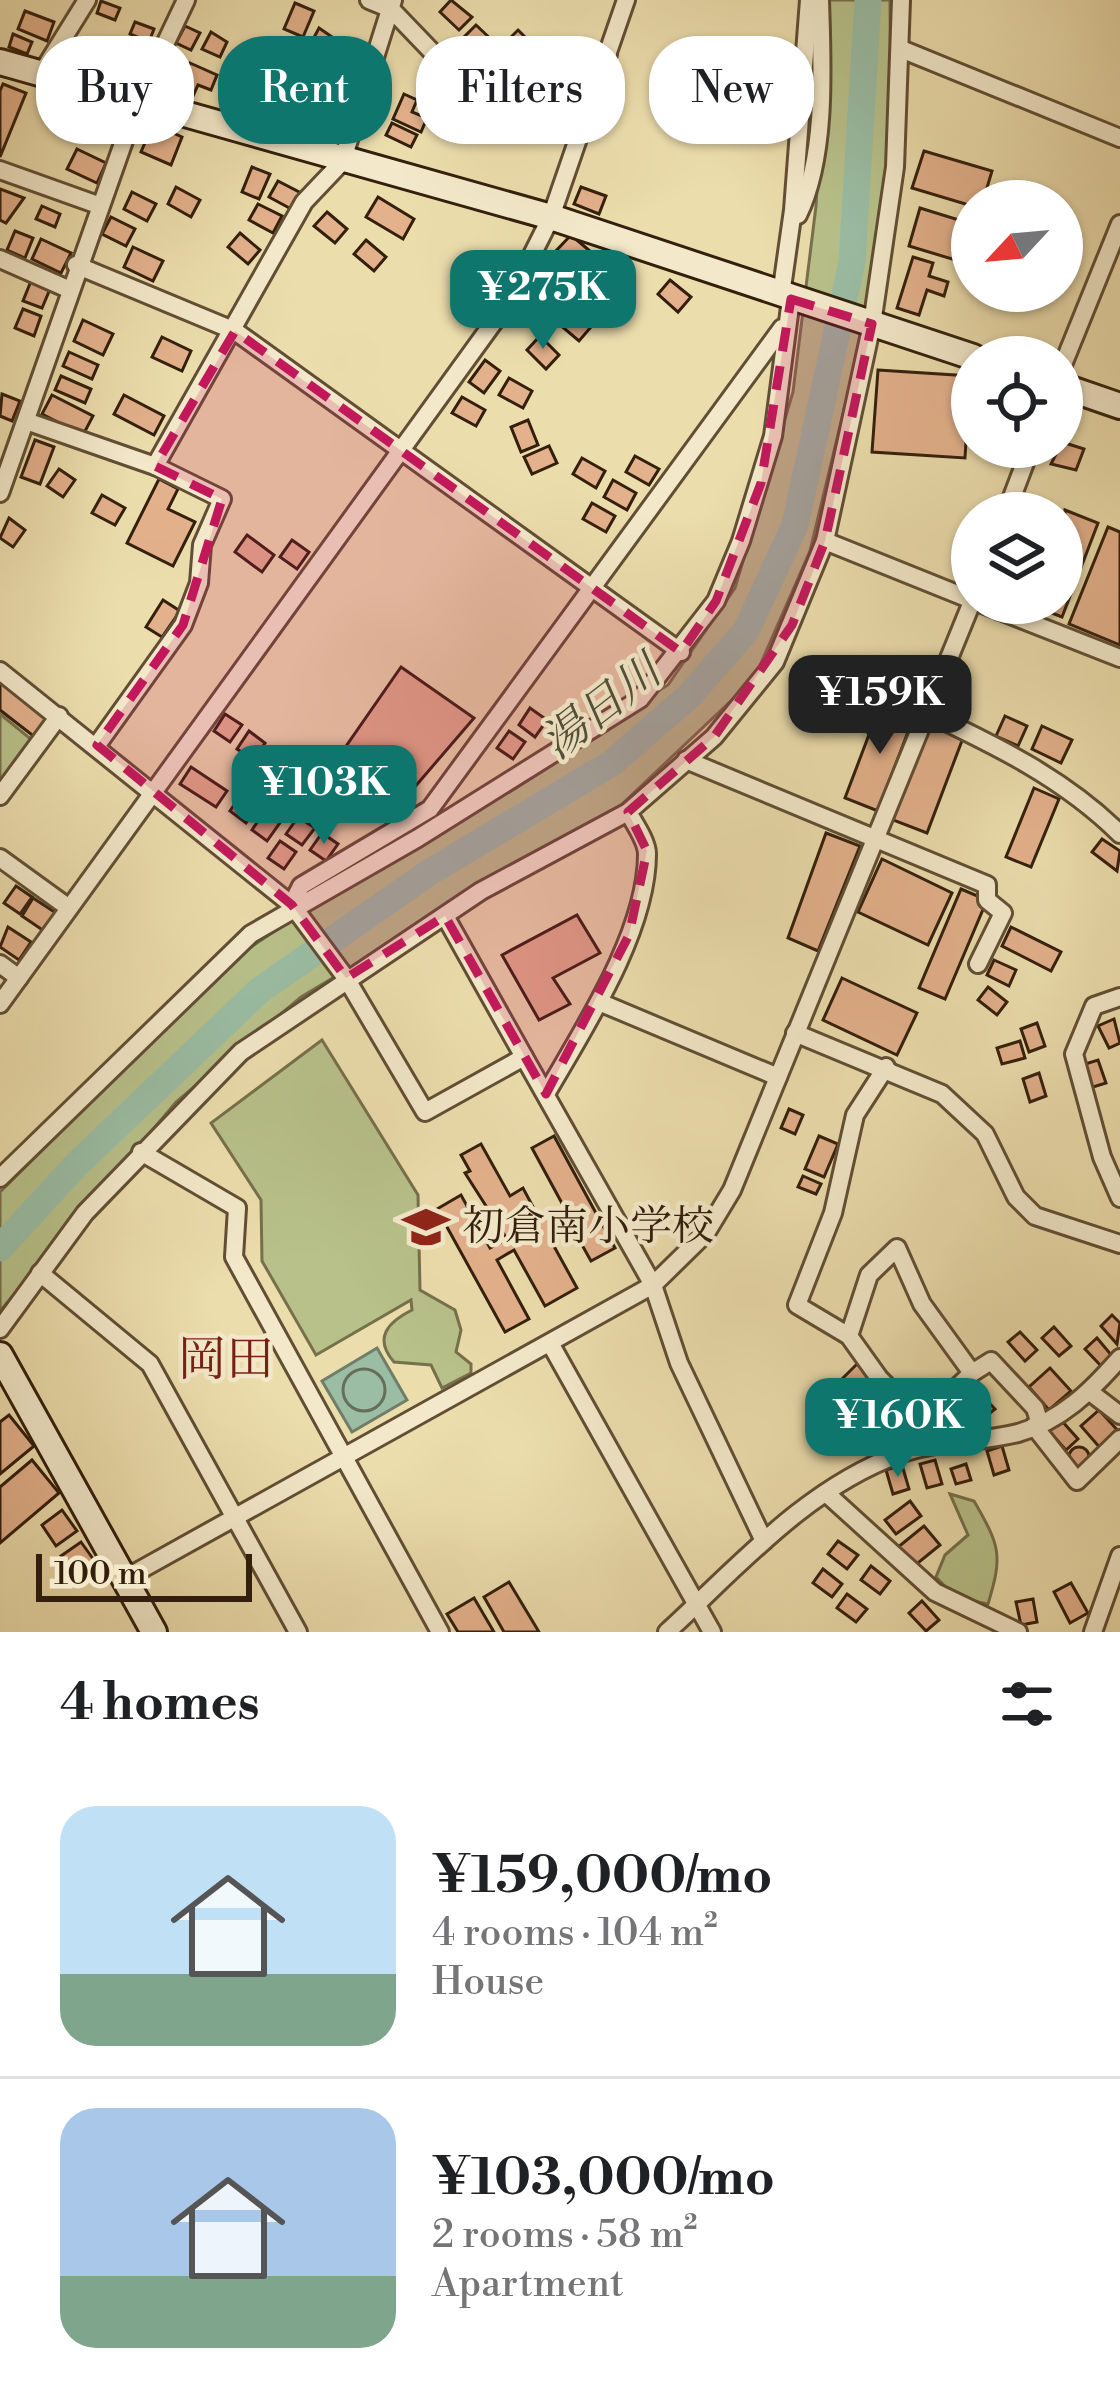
<!DOCTYPE html>
<meta charset="utf-8">
<style>
:root{--surface:#fff;--page:#f2f2f2;--text:#202124;--muted:#757577;--line:#e0e0e0;--accent:#0f766e}
body{margin:0;font-family:"Libre Bodoni","Noto Serif JP",serif;background:var(--page);color:var(--text);height:100vh;display:flex;flex-direction:column;font-size:45px;white-space:nowrap}
*{box-sizing:border-box;margin:0}
p{font-size:39px;color:var(--muted)}
.icon{flex:none;width:66px;height:66px;fill:none;stroke:currentColor;stroke-width:2;stroke-linecap:round;stroke-linejoin:round}
.map{position:relative;height:1632px;overflow:hidden}
.panel{display:flex;flex-direction:column;background:var(--surface);flex:1}
.panel>*{flex:none}
.hud{position:absolute;left:36px;top:36px;width:1050px;height:108px;display:flex;gap:24px}
.needle{width:78px;rotate:244deg}
.controls{position:absolute;left:951px;top:180px;display:grid;gap:24px}
.controls a{display:grid;place-items:center;width:132px;height:132px;border-radius:50%;background:var(--surface);box-shadow:0 3px 9px #0004;font-size:60px}
.scale{position:absolute;left:36px;bottom:30px;width:216px;box-sizing:border-box;padding-left:12px;border:6px solid #331f0c;border-top:0;font-size:33px;line-height:42px;white-space:nowrap;color:#331f0c;-webkit-text-stroke:9px #f3e9ca;paint-order:stroke}
.price{position:absolute;translate:-50% -102px;padding:0 27px;border-radius:24px;background:var(--accent);color:#fff;font-size:39px;line-height:78px;filter:drop-shadow(0 3px 6px #0008)}
.price::after{content:'';position:absolute;left:50%;top:72px;width:36px;height:27px;margin-left:-18px;background:inherit;clip-path:polygon(0 0,100% 0,50% 100%)}
.price.active{background:#222;color:#fff}
ul{padding:0;list-style:none}
li{display:flex;align-items:center;gap:36px;height:300px;padding:0 60px}
li+li{border-top:3px solid var(--line)}
li span{display:grid;place-items:center;flex:none;width:336px;height:240px;border-radius:36px;color:#555}
li>.icon{margin-inline-start:auto}
span .icon{width:144px;height:144px;fill:#fffc;stroke-width:1}
li b{font-size:51px}
h2{display:flex;justify-content:space-between;align-items:center;height:144px;padding:0 60px;font-size:51px}
.chip{padding:0 42px;border-radius:48px;background:var(--surface);box-shadow:0 3px 9px #0004;font-size:42px;line-height:108px}
.chip.active{background:var(--accent);color:#fff}
.map>svg:first-child{display:block}
</style>
<div class="map">
<svg width="1120" height="1632" viewBox="0 0 1120 1632">
<rect width="100%" height="100%" fill="#ecddad"/>
<filter id="stains"><feTurbulence type="fractalNoise" baseFrequency=".00167" numOctaves="4"/><feColorMatrix values="0 0 0 0 .2 0 0 0 0 .09 0 0 0 0 .02 0 0 0 .5 -.17"/></filter>
<radialGradient id="worn" r=".72"><stop offset=".6" stop-color="#630" stop-opacity="0"/><stop offset="1" stop-color="#630" stop-opacity=".3"/></radialGradient>
<g fill="#b8c18a" stroke="#76704b" stroke-width="3">
<path d="M828 0H890L891 153 860 343 810 551 754 679 620 806 301 997 176 1102 0 1311V1192L230 961 404 845 668 685 735 588 793 392 816 206Z"/>
<path d="M0 714 32 740 0 784Z"/>
<path d="M322 1040 418 1195 420 1290 455 1310 461 1330 456 1352 471 1364V1373L442 1388 431 1365 394 1362C373 1338 388 1322 412 1310L411 1300 316 1355 262 1261 261 1200 211 1123Z"/>
<path d="M950 1494 974 1501C1000 1546 1003 1555 988 1604L956 1598 936 1577 945 1555 968 1535Z"/>
</g>
<path fill="#9abda4" stroke="#717e67" stroke-width="3" d="M377 1348 407 1400 352 1432 322 1381Z"/>
<g fill="none" stroke-linecap="round" stroke-linejoin="round">
<circle stroke="#666e58" stroke-width="3" cx="364" cy="1390" r="21"/>
<path stroke="#9abda4" stroke-width="27" d="M0 1248 76 1165 260 990 430 872 612 763 689 696 746 631 795 525 852 262 868 0"/>
</g>
<g fill="#e3b18c" stroke="#331f0c" stroke-width="3">
<path d="M451 0 472 17 459 30 440 12Z"/>
<path d="M101 1 120 8 115 20 97 13Z"/>
<path d="M295 3 314 11 303 37 284 29Z"/>
<path d="M25 11 54 22 47 41 18 29Z"/>
<path d="M135 22 154 29 149 42 130 34Z"/>
<path d="M476 25 495 43 483 57 463 38Z"/>
<path d="M185 26 200 33 191 50 176 43Z"/>
<path d="M319 28 335 39 328 53 310 45Z"/>
<path d="M518 30 537 49 527 59 509 39Z"/>
<path d="M211 32 227 42 220 57 202 49Z"/>
<path d="M13 34 32 42 27 54 9 47Z"/>
<path d="M560 39 578 52 565 70 547 58Z"/>
<path d="M120 52 134 57 131 66 141 70 137 81 113 72Z"/>
<path d="M190 63 217 75 211 90 198 85 193 96 179 90Z"/>
<path d="M233 79 257 92 248 108 224 96Z"/>
<path d="M506 81 519 96 510 105 496 90Z"/>
<path d="M3 84 26 93 0 157V91Z"/>
<path d="M404 94 417 100 412 112 427 118 421 132 393 119Z"/>
<path d="M392 123 417 135 411 147 386 135Z"/>
<path d="M153 124 182 137 171 165 141 152Z"/>
<path d="M77 149 106 163 97 183 67 169Z"/>
<path d="M924 151 992 171 983 201H972V206L912 188Z"/>
<path d="M252 167 270 174 259 199 242 192Z"/>
<path d="M278 181 301 193 293 210 269 197Z"/>
<path d="M176 187 200 200 191 217 168 204Z"/>
<path d="M581 187 606 196 599 214 574 204Z"/>
<path d="M0 189 24 198 6 223 0 220Z"/>
<path d="M132 192 156 204 147 221 124 209Z"/>
<path d="M378 197 414 219 403 239 366 217Z"/>
<path d="M258 204 282 216 273 233 249 220Z"/>
<path d="M42 206 60 214 55 227 36 219Z"/>
<path d="M920 208 972 224V265L909 246Z"/>
<path d="M327 212 347 229 335 243 314 226Z"/>
<path d="M111 217 135 229 126 246 102 234Z"/>
<path d="M15 231 33 238 25 258 7 250Z"/>
<path d="M240 233 260 250 248 264 228 247Z"/>
<path d="M571 235 591 252 574 271 554 253Z"/>
<path d="M41 239 71 253 61 273 32 259Z"/>
<path d="M366 240 386 257 374 271 354 254Z"/>
<path d="M133 247 163 261 153 281 124 267Z"/>
<path d="M913 257 933 263 929 276 948 282 944 296 927 290 919 315 897 308Z"/>
<path d="M549 259 570 276 558 290 537 273Z"/>
<path d="M605 278 626 296 613 310 593 293Z"/>
<path d="M670 280 691 297 678 312 658 294Z"/>
<path d="M31 281 50 289 42 308 23 301Z"/>
<path d="M542 285 563 302 551 316 530 299Z"/>
<path d="M23 309 41 316 34 336 15 328Z"/>
<path d="M571 309 591 327 579 341 559 324Z"/>
<path d="M83 320 113 334 103 355 74 341Z"/>
<path d="M540 336 559 355 546 369 527 350Z"/>
<path d="M162 337 191 351 182 371 152 357Z"/>
<path d="M69 352 98 365 92 379 63 366Z"/>
<path d="M485 360 500 371 484 393 469 382Z"/>
<path d="M878 370 970 376 965 458 872 452Z"/>
<path d="M61 376 91 389 85 403 55 390Z"/>
<path d="M509 378 532 391 523 408 499 395Z"/>
<path d="M2 394 20 401 12 421 0 416Z"/>
<path d="M52 395 93 416 83 435 42 414Z"/>
<path d="M124 395 164 416 154 435 114 414Z"/>
<path d="M462 397 485 410 476 426 452 413Z"/>
<path d="M528 420 538 445 521 452 511 427Z"/>
<path d="M35 440 54 447 40 484 21 477Z"/>
<path d="M1062 442 1084 449 1076 470 1051 464Z"/>
<path d="M549 446 557 463 532 474 524 457Z"/>
<path d="M635 456 659 469 649 485 626 472Z"/>
<path d="M582 458 605 471 596 488 573 474Z"/>
<path d="M59 469 75 480 63 497 47 486Z"/>
<path d="M159 479 178 489 168 509 195 522 173 566 127 543Z"/>
<path d="M613 480 636 493 627 510 604 497Z"/>
<path d="M102 495 125 508 115 525 92 513Z"/>
<path d="M592 503 615 516 606 532 583 519Z"/>
<path d="M1065 510 1098 523 1062 617 1029 604 1062 603Z"/>
<path d="M9 518 25 530 13 547 0 538Z"/>
<path d="M1108 527 1120 532V645L1069 624Z"/>
<path d="M247 535 274 555 262 572 235 552Z"/>
<path d="M292 540 309 552 297 569 280 557Z"/>
<path d="M163 600 180 611 162 637 146 627Z"/>
<path d="M401 667 474 718 389 817 326 775Z"/>
<path d="M0 681 49 718 36 738 0 710Z"/>
<path d="M881 703 914 716 878 811 845 798Z"/>
<path d="M530 708 547 720 535 737 519 725Z"/>
<path d="M225 714 242 725 230 742 214 731Z"/>
<path d="M1005 716 1027 726 1018 746 996 736Z"/>
<path d="M929 725 963 738 927 833 893 820Z"/>
<path d="M1042 726 1072 740 1061 763 1032 749Z"/>
<path d="M249 731 265 743 254 760 237 749Z"/>
<path d="M509 731 525 742 513 759 497 748Z"/>
<path d="M271 748 288 759 276 777 259 765Z"/>
<path d="M294 766 310 777 298 794 282 783Z"/>
<path d="M191 767 227 791 216 807 180 784Z"/>
<path d="M1034 788 1059 799 1031 867 1006 857Z"/>
<path d="M242 794 259 806 246 823 230 811Z"/>
<path d="M268 806 284 817 267 841 252 830Z"/>
<path d="M298 817 315 828 302 845 286 834Z"/>
<path d="M322 833 338 844 326 861 310 850Z"/>
<path d="M826 833 860 846 818 951 788 938Z"/>
<path d="M1102 839 1120 851 1117 871 1092 852Z"/>
<path d="M280 841 296 852 284 869 268 858Z"/>
<path d="M882 859 952 893 928 945 858 912Z"/>
<path d="M16 886 32 897 20 914 4 903Z"/>
<path d="M961 889 987 900 945 999 919 988Z"/>
<path d="M33 898 56 913 44 931 22 916Z"/>
<path d="M577 915 600 953 553 978 570 1004 539 1020 502 955Z"/>
<path d="M8 927 31 942 19 960 0 947Z"/>
<path d="M1011 927 1061 952 1051 971 1002 946Z"/>
<path d="M994 960 1016 970 1009 986 987 975Z"/>
<path d="M842 978 917 1013 897 1055 823 1020Z"/>
<path d="M988 987 1007 1002 997 1015 978 1000Z"/>
<path d="M1114 1019 1120 1043 1109 1048 1098 1026Z"/>
<path d="M1037 1023 1045 1046 1029 1052 1021 1029Z"/>
<path d="M1020 1041 1025 1058 1002 1064 997 1048Z"/>
<path d="M1098 1060 1106 1083 1090 1088 1082 1065Z"/>
<path d="M1039 1073 1046 1096 1030 1102 1023 1079Z"/>
<path d="M789 1109 803 1115 795 1134 781 1128Z"/>
<path d="M554 1136 615 1248 591 1261 572 1227 550 1239 577 1288 545 1306 514 1250 497 1260 529 1319 505 1332 437 1209 461 1195 490 1248 507 1239 465 1173 470 1171 461 1155 481 1144 510 1196 523 1188 540 1220 564 1207 532 1148Z"/>
<path d="M819 1136 838 1144 824 1177 805 1169Z"/>
<path d="M803 1176 821 1184 816 1194 798 1187Z"/>
<path d="M1112 1315 1120 1323 1117 1344 1101 1326Z"/>
<path d="M1054 1327 1071 1346 1059 1356 1042 1338Z"/>
<path d="M1020 1332 1037 1350 1025 1361 1008 1342Z"/>
<path d="M1097 1338 1113 1357 1102 1367 1085 1349Z"/>
<path d="M857 1364 870 1377 841 1407 827 1394Z"/>
<path d="M1050 1368 1071 1391 1049 1410 1029 1387Z"/>
<path d="M974 1387 995 1409 980 1421 963 1397Z"/>
<path d="M877 1399 900 1425 877 1445 853 1418Z"/>
<path d="M1099 1410 1120 1433 1101 1449 1081 1426Z"/>
<path d="M9 1415 34 1446 0 1474V1422Z"/>
<path d="M1061 1420 1078 1439 1066 1450 1049 1431Z"/>
<path d="M1002 1446 1009 1470 994 1475 987 1451Z"/>
<circle cx="1079" cy="1457" r="10"/>
<path d="M32 1460 59 1493 0 1543V1487Z"/>
<path d="M935 1460 942 1484 927 1488 920 1464Z"/>
<path d="M966 1464 971 1480 956 1484 951 1469Z"/>
<path d="M902 1465 909 1489 893 1494 886 1470Z"/>
<path d="M910 1501 921 1516 896 1534 885 1520Z"/>
<path d="M62 1510 77 1531 56 1546 42 1525Z"/>
<path d="M924 1526 940 1545 913 1567 897 1548Z"/>
<path d="M838 1541 858 1555 847 1569 828 1554Z"/>
<path d="M81 1542 96 1563 75 1577 61 1556Z"/>
<path d="M871 1566 890 1581 880 1594 861 1580Z"/>
<path d="M823 1569 842 1584 832 1597 813 1583Z"/>
<path d="M509 1582 539 1632H504L484 1597Z"/>
<path d="M1071 1583 1088 1613 1070 1623 1054 1592Z"/>
<path d="M847 1594 867 1609 856 1622 837 1608Z"/>
<path d="M474 1598 494 1632H458L447 1614Z"/>
<path d="M1033 1599 1037 1622 1021 1625 1016 1602Z"/>
<path d="M922 1601 939 1620 926 1631 909 1613Z"/>
</g>
<g fill="none" stroke-linecap="round" stroke-linejoin="round">
<defs>
<g id="street">
<path d="M369 0 391 9 507 130 595 56 608 54"/>
<path d="M901 49 1120 138"/>
<path d="M41 74 87 0"/>
<path d="M0 170 98 205"/>
<path d="M798 215C827 156 822 65 820 0"/>
<path d="M0 259 68 289"/>
<path d="M76 265 235 331 681 652"/>
<path d="M781 295 793 210 809 0"/>
<path d="M1062 367 1120 224"/>
<path d="M26 421 155 466"/>
<path d="M0 493 138 101 186 0"/>
<path d="M1006 513 1031 447"/>
<path d="M825 541 972 600"/>
<path d="M980 603 1120 658"/>
<path d="M0 671 292 905 346 978 425 1112 524 1057 653 1285 679 1363 764 1541"/>
<path d="M925 712C995 745 1065 779 1120 834"/>
<path d="M97 745 183 625 199 583 202 545 222 499 155 466 304 202 342 162 393 0"/>
<path d="M686 760 987 885V900L1003 913 978 964"/>
<path d="M0 796 59 716"/>
<path d="M0 858 69 908"/>
<path d="M292 904 301 886 430 809 782 328"/>
<path d="M445 916 524 1057"/>
<path d="M0 964 19 978"/>
<path d="M1120 997 1094 1006 1074 1054 1102 1157 1120 1198"/>
<path d="M599 1002 778 1077"/>
<path d="M0 1004 509 301 551 217 626 0"/>
<path d="M795 1033 942 1094 985 1134 1016 1197 1035 1216 1120 1244"/>
<path d="M886 1067 855 1115 833 1213 797 1305 849 1336 879 1378 943 1444"/>
<path d="M546 1094C584 1028 647 932 647 854 647 841 634 823 628 812"/>
<path d="M141 1152 237 1208 234 1257 440 1632"/>
<path d="M0 1178 251 934 418 838 640 699 716 601 741 541 773 436 791 299"/>
<path d="M40 1273 150 1364 298 1632"/>
<path d="M0 1329 85 1213 241 1052 481 891 628 812 714 737 775 662 825 541 872 324 895 167 901 0"/>
<path d="M849 1336 869 1275 897 1248 922 1304 972 1373 921 1422"/>
<path d="M550 1343 712 1632"/>
<path d="M972 1373 991 1361 1035 1408 1040 1424"/>
<path d="M1090 1392 1120 1415"/>
<path d="M1034 1426 1077 1481 1120 1439"/>
<path d="M826 1493 935 1592 1018 1632"/>
<path d="M124 1579 653 1285 706 1233 732 1190 972 602"/>
<path d="M667 1632C738 1567 806 1488 900 1454 938 1440 979 1443 1018 1433 1061 1421 1091 1391 1120 1358"/>
<path d="M1093 1632 1120 1556"/>
</g>
<g id="secondary">
<path d="M0 62 551 217 973 357"/>
<path d="M1062 386 1120 406"/>
<path d="M0 1355 154 1632"/>
</g>
</defs>
<use href="#street" stroke="#614e34" stroke-width="22"/>
<use href="#secondary" stroke="#331f0c" stroke-width="30"/>
<use href="#street" stroke="#f3e9ca" stroke-width="16"/>
<use href="#secondary" stroke="#f3e9ca" stroke-width="24"/>
</g>
<path fill="#c2185b" fill-opacity="0.2" stroke="#c2185b" stroke-width="9" stroke-dasharray="24 15" stroke-linejoin="round" d="M791 299 872 324 825 541 792 625 714 737 628 812 647 851 629 935 546 1094 445 916 346 978 292 905 97 745 183 625 222 499 155 466 235 331 681 652 716 601 761 483Z"/>
<defs>
<symbol id="school-bare" viewBox="-9 -9 18 18"><path d="M0-5L7-2L0 1L-7-2ZM-4 1L0 2.5L4 1V4Q0 6-4 4Z" fill="#8f2418" stroke="#f3e9ca" stroke-width="2.5" paint-order="stroke"/></symbol>
</defs>
<g fill-rule="evenodd">
<use href="#school-bare" x="393" y="1194" width="66" height="66"/>
</g>
<g text-anchor="middle" dominant-baseline="central" stroke-width="9" stroke-linejoin="round" paint-order="stroke">
<g font-size="42" fill="#331f0c" stroke="#f3e9ca" text-anchor="start">
<text x="462" y="1227">初倉南小学校</text>
</g>
<g font-size="45" font-style="italic" fill="#524e3a" stroke="#f3e9ca">
<text transform="translate(602 708) rotate(-38)">湯日川</text>
</g>
<g font-size="48" fill="#7a1f14" stroke="#f3e9ca">
<text x="226" y="1361">岡田</text>
</g>
</g>
<rect width="100%" height="100%" filter="url(#stains)"/>
<rect width="100%" height="100%" fill="url(#worn)"/>
</svg>
<div class="controls">
<a><svg class="needle" viewBox="-14 -14 28 28"><path d="M0-13l5 13h-10z" fill="#e53935"/><path d="M0 13l5-13h-10z" fill="#757577"/></svg></a>
<a><svg class="icon" aria-label="locate" viewBox="0 0 24 24"><circle cx="12" cy="12" r="6"/><path d="M12 2v4M12 18v4M2 12h4M18 12h4"/></svg></a>
<a><svg class="icon" aria-label="layers" viewBox="0 0 24 24"><path d="M12 4l9 5-9 5-9-5zM3 14l9 5 9-5"/></svg></a>
</div>
<div class="scale">100 m</div>
<b class="price" style="left:543px;top:352px">¥275K</b>
<b class="price active" style="left:880px;top:757px">¥159K</b>
<b class="price" style="left:324px;top:847px">¥103K</b>
<b class="price" style="left:898px;top:1480px">¥160K</b>
<div class="hud">
<a class="chip">Buy</a>
<a class="chip active">Rent</a>
<a class="chip">Filters</a>
<a class="chip">New</a>
</div>
</div>
<section class="panel">
<h2>4 homes<svg class="icon" aria-label="filters" viewBox="0 0 24 24"><path d="M4 7h16M4 17h16"/><circle cx="9" cy="7" r="2"/><circle cx="15" cy="17" r="2"/></svg></h2>
<ul>
<li><span style="background:linear-gradient(#bfe0f5 70%,#7fa58c 0)"><svg class="icon" aria-label="home" viewBox="0 0 24 24"><path d="M3 11l9-7 9 7M6 9v11h12V9"/></svg></span><div><b>¥159,000/mo</b><p>4 rooms · 104 m²</p><p>House</p></div></li>
<li><span style="background:linear-gradient(#a9c7e8 70%,#7fa58c 0)"><svg class="icon" aria-label="home" viewBox="0 0 24 24"><path d="M3 11l9-7 9 7M6 9v11h12V9"/></svg></span><div><b>¥103,000/mo</b><p>2 rooms · 58 m²</p><p>Apartment</p></div></li>
</ul>
</section>
